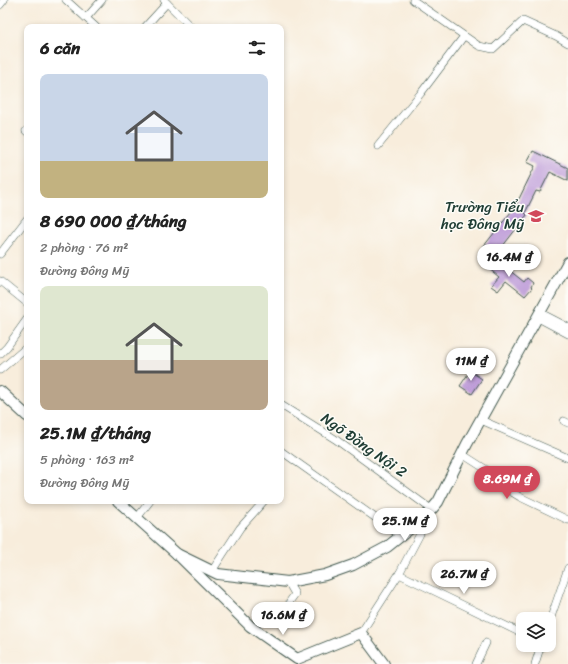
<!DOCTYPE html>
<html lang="vi">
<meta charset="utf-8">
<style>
:root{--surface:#fff;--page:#f2f2f2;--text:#222;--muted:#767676;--accent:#d1495b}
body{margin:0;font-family:Sriracha,sans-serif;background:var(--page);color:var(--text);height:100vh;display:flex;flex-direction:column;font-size:15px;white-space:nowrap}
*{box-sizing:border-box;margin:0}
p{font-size:13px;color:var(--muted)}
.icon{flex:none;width:22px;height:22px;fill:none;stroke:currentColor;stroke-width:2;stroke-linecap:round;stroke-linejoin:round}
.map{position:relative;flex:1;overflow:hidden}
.side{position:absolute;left:24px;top:24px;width:260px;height:480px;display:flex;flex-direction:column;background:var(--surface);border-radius:8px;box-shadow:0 2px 6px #0003}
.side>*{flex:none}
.buttons{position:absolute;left:516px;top:612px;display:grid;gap:8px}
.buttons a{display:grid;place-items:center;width:40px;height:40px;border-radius:8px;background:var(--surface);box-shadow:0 2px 6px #0003;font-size:20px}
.price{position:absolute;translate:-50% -34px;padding:0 9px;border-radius:14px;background:#fff;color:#222;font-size:13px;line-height:26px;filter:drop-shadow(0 1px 2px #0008)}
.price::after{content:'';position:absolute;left:50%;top:24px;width:12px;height:9px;margin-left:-6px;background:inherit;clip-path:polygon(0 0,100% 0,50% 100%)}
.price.selected{background:var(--accent);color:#fff}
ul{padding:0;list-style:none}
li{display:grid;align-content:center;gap:8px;height:212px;padding:0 16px}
li span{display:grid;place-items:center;height:124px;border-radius:8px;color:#555}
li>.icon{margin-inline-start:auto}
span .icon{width:72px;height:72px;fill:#fffc;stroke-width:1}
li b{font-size:17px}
h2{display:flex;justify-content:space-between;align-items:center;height:48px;padding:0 16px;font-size:17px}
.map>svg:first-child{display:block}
</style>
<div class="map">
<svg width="568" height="664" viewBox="0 0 568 664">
<rect width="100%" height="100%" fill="#fdfcf7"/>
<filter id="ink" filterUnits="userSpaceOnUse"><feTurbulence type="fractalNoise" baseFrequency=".025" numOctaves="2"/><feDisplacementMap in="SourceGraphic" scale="8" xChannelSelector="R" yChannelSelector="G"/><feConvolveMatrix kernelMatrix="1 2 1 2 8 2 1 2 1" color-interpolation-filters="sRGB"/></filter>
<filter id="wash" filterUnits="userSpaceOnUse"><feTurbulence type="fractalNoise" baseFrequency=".012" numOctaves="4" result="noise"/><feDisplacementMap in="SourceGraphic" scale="16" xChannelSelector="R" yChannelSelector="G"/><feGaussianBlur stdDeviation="0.9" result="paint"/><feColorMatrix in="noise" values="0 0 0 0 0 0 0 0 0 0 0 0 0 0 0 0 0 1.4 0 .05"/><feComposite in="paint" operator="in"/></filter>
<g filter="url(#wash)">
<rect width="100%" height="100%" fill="#f8eddc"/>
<g id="blocks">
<g fill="#b893d5">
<path d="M533 151 568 168V181L550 172 540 192 536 191 525 213 527 215 495 256 483 247 515 207 535 166 527 162Z"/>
<path d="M494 258 524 282 527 278 533 283 531 287 532 288 525 296 506 281 498 291 491 286 499 277 487 267Z"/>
<path d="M470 371 482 379 472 394 460 386Z"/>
</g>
</g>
</g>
<g filter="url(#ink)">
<use href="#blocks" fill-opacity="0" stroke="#40574d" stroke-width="1"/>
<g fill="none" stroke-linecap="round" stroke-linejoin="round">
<defs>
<g id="street">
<path d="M66 0 96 27"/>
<path d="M164 0 191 27"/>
<path d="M413 0 479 46 493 49 523 21 556 36 568 43"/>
<path d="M0 5 4 0"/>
<path d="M86 18 102 0"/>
<path d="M145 27 167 3"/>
<path d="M26 131 27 132"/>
<path d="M378 146 421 93 464 36"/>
<path d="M0 254 27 219"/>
<path d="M0 281 27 303"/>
<path d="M541 313 568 327"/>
<path d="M538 318 568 334"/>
<path d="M0 354 7 347 27 319"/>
<path d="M0 370 27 347"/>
<path d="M281 405 335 439 431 509"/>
<path d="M481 420 568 458"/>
<path d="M564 421 568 423"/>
<path d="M281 451 401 536"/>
<path d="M462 454 487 470 507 489 520 497 568 520"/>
<path d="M137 518 150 501"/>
<path d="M212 571 240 528 264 501"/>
<path d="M399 574 521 633"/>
<path d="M288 582 295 594 290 601"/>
<path d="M549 623 568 568"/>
<path d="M361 633 399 574 420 534 426 516"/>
<path d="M476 664 486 643"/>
<path d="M535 664 541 645"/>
</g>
<g id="secondary">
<path d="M0 391 27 416"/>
<path d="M118 501 177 554 250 626 297 659 361 633 384 664"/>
<path d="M177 554 218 574 288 582 325 575 353 565 387 547 426 516 438 502 467 444 568 262"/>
</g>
</defs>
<use href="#street" stroke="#40574d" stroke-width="8"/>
<use href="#secondary" stroke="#40574d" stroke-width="12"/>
<use href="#street" stroke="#fff" stroke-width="7"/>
<use href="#secondary" stroke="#fff" stroke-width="10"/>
</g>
</g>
<defs>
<symbol id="school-bare" viewBox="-9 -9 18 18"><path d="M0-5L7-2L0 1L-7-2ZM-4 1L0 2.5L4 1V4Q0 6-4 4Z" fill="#d1495b" stroke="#fdfcf7" stroke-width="2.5" paint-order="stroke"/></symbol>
</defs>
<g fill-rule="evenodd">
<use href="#school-bare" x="525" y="205" width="22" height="22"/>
</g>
<g text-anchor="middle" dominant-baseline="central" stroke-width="3" stroke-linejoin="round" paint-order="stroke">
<g font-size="15" fill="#1f3d34" stroke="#fdfcf7" text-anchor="end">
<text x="524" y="207">Trường Tiểu<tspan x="524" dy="17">học Đông Mỹ</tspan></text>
</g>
<g font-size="15" fill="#1f3d34" stroke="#fdfcf7">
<text transform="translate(364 445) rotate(35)">Ngõ Đồng Nội 2</text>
</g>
</g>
</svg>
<div class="buttons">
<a><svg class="icon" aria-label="layers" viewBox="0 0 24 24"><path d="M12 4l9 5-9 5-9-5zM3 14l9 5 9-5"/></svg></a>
</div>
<b class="price" style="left:509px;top:278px">16.4M ₫</b>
<b class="price" style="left:471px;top:382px">11M ₫</b>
<b class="price selected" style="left:507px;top:500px">8.69M ₫</b>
<b class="price" style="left:405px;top:542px">25.1M ₫</b>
<b class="price" style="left:464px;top:595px">26.7M ₫</b>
<b class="price" style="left:283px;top:636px">16.6M ₫</b>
<section class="side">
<h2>6 căn<svg class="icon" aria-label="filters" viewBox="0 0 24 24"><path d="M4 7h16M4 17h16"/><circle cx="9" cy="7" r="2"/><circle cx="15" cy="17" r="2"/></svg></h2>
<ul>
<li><span style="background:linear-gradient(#c9d6e8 70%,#c2b280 0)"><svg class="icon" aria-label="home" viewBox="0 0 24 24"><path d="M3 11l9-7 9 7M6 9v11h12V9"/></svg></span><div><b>8 690 000 ₫/tháng</b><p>2 phòng · 76 m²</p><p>Đường Đông Mỹ</p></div></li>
<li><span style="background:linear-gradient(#dfe7d0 60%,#b9a48a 0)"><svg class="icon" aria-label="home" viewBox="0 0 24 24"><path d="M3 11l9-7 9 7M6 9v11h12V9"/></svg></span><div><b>25.1M ₫/tháng</b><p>5 phòng · 163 m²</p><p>Đường Đông Mỹ</p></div></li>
</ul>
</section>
</div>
